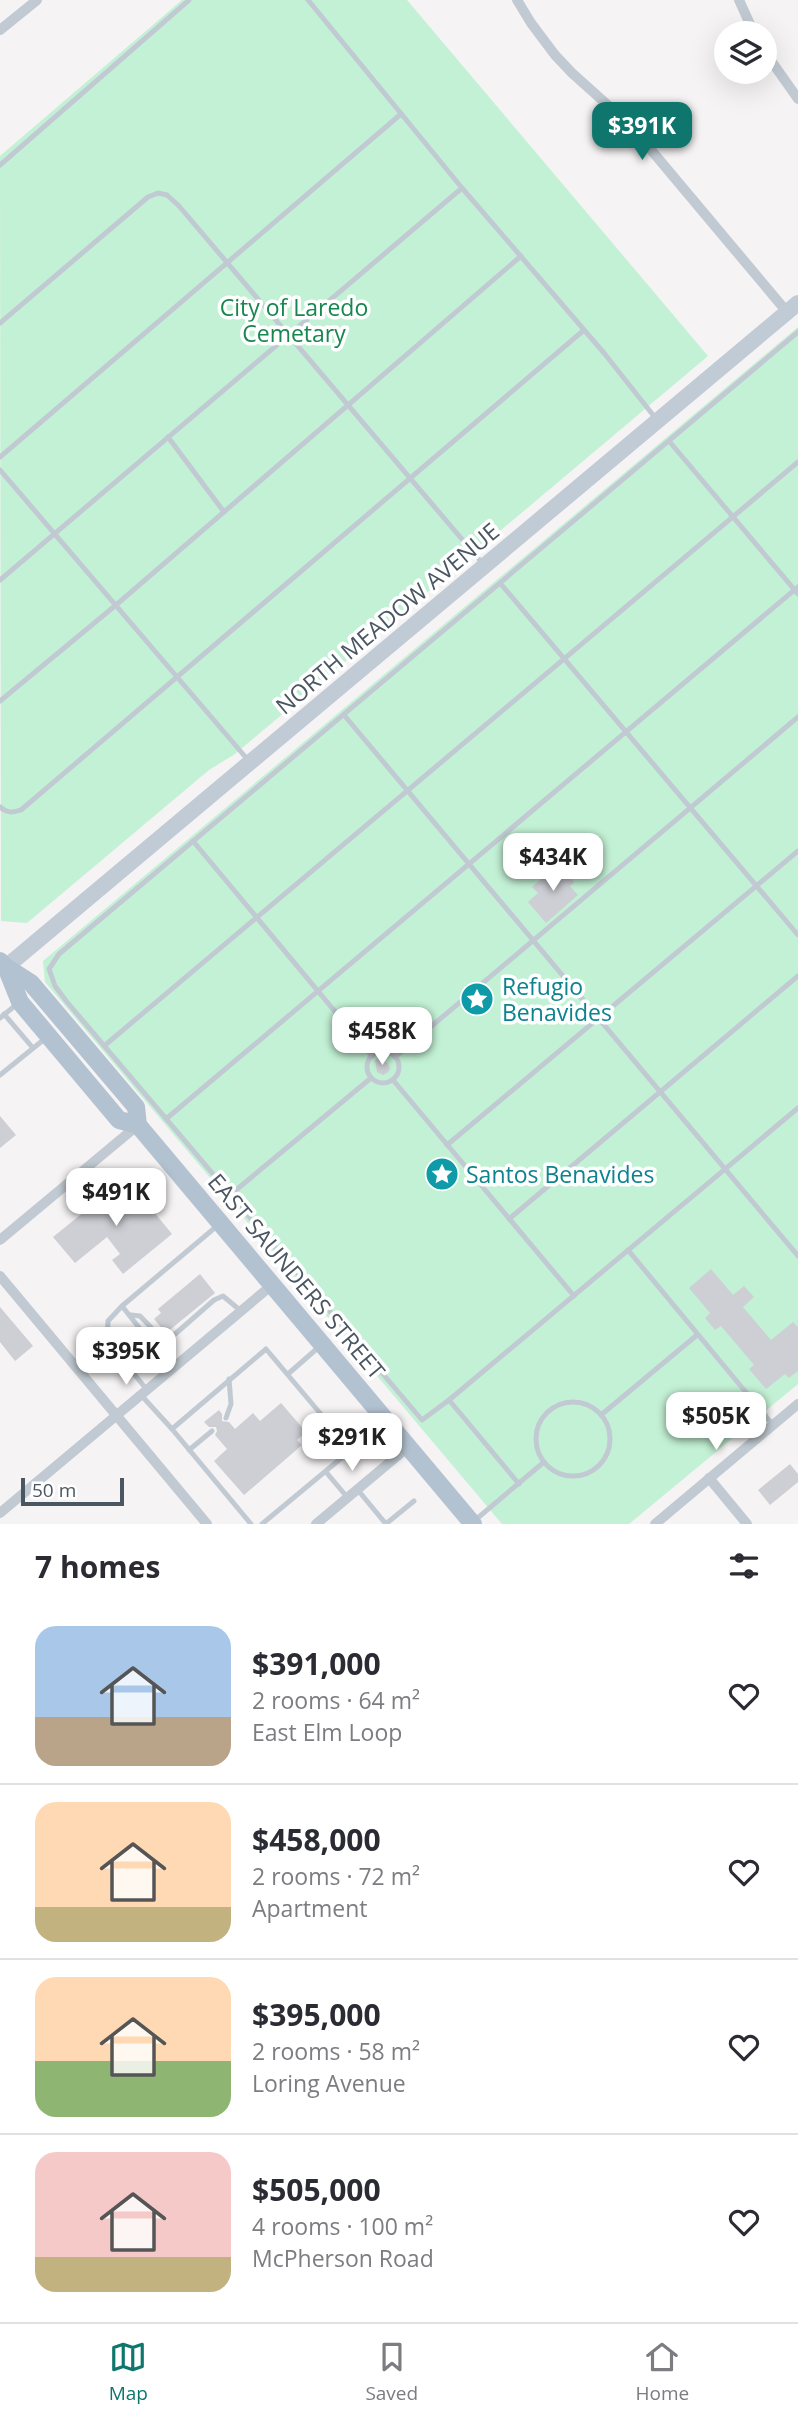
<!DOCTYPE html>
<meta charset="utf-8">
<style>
:root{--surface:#fff;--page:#f2f2f3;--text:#2b2b33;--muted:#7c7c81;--line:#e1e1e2;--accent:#0f766e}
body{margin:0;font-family:"Open Sans",sans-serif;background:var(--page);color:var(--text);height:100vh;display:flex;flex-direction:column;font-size:26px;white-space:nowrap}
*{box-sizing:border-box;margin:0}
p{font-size:23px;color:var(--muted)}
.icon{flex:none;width:38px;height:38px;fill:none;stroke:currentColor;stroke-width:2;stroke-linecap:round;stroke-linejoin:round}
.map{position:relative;height:1524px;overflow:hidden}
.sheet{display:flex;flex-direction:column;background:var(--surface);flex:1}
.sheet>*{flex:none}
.buttons{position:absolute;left:714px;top:21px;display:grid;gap:14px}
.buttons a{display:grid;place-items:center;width:63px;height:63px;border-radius:50%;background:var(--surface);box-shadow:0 7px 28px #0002;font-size:35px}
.scale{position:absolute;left:21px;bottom:18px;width:103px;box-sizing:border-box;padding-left:7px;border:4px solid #4a5661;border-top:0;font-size:19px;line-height:24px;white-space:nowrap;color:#4a5661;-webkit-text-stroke:5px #fff;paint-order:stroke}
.price{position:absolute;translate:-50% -60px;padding:0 16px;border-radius:14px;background:#fff;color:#222;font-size:23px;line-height:46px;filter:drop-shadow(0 2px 4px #0008)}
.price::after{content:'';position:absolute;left:50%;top:42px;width:21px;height:16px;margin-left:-10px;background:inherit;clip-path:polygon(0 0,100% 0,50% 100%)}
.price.on{background:var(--accent);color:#fff}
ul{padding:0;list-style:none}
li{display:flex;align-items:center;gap:21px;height:175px;padding:0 35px}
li+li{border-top:2px solid var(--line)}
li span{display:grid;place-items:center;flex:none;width:196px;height:140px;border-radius:21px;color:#555}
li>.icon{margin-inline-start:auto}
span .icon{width:84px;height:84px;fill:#fffc;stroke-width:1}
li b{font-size:30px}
h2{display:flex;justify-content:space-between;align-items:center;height:84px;padding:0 35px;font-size:30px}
.menu{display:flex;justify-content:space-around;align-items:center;height:98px;border-top:2px solid var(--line);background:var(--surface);font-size:19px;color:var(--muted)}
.menu a{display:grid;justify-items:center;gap:4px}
.menu .on{color:var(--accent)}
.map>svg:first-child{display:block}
</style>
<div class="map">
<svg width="798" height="1524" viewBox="0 0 798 1524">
<rect width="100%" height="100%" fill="#f5f3f3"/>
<g fill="#c3f1d5">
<path d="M182 0H407L708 356 235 754 209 770 27 923 1 921 0 156Z"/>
<path d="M798 327V1384L629 1524H502L45 982 43 961Z"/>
</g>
<g fill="#cdcfd5">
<path d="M561 862 569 872 574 883 570 886 578 895 546 923 528 902 538 893 532 887Z"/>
<path d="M377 1059 388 1063 390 1069 387 1073 383 1075 377 1072 375 1060Z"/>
<path d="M0 1116 16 1135 0 1148Z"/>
<path d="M126 1178 172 1234 123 1274 112 1260 120 1254 107 1237 75 1263 53 1237Z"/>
<path d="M711 1269 733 1295 744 1286 754 1297 743 1307 771 1340 793 1322 798 1327V1371L789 1378 785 1374 766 1389 749 1369 754 1365 721 1326 715 1330 705 1318 710 1313 689 1288Z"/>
<path d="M200 1274 215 1293 166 1333 154 1319 161 1313 158 1309Z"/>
<path d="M0 1307 33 1346 15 1361 0 1342Z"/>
<path d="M281 1403 306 1432 297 1440 302 1445 244 1495 214 1461 227 1449 215 1435 217 1431 216 1427H209L204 1422 219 1410 222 1414V1421L229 1422 235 1429 253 1413 260 1421Z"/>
<path d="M790 1464 798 1474V1482L770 1505 758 1490Z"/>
</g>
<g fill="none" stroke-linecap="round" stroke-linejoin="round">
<g stroke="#c1cad2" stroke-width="5">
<path d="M308 0 462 188 604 353 657 420"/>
<path d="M0 165 189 0"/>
<path d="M0 323 148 197 158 193 167 195 179 206 483 564"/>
<path d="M798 332 59 954 49 969 55 986 67 1002 422 1420 449 1400 798 1108"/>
<path d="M168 437 224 512"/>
<path d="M669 441 798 594"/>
<path d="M0 457 401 114"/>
<path d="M0 470 248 760"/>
<path d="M0 580 462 188"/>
<path d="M500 583 798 935"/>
<path d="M0 701 116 605 521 256"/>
<path d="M344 715 798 1256"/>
<path d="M0 807C7 813 12 813 21 810L584 330"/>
<path d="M193 841 372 1056"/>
<path d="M4 1014 33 1048"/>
<path d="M0 1018 17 1004"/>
<path d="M104 1046 798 462"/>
<circle cx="383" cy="1067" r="16"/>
<path d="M395 1057 798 717"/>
<path d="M0 1075 47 1037"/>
<path d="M393 1080 574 1296"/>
<path d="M166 1119 798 587"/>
<path d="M447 1145 798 851"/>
<path d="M230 1195 371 1078"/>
<path d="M509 1219 798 976"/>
<path d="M628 1250 773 1425"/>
<path d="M122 1306 148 1339 157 1344 174 1335 214 1300 223 1296 241 1311"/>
<path d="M131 1315 140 1316 163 1340"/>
<path d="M288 1374 320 1346"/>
<path d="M147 1390 107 1340 108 1321 122 1306 217 1226"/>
<path d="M141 1395 172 1429"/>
<path d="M449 1400 519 1484"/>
<circle cx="573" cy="1439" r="37"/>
<path d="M601 1415 697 1335"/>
<path d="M226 1418 231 1404 229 1379"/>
<path d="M189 1450 212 1431"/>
<path d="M326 1472 347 1497"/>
<path d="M357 1489 386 1524"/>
<path d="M474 1521 544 1462"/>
<path d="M387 1523 414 1501"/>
<path d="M251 1524 172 1429 266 1349 341 1438 345 1455 262 1524"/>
</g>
<g stroke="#c1cad2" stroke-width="10">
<path d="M517 0 531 23 555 55 572 73 631 126 787 312"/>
<path d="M739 0 754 33"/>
<path d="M0 30 37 0"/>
<path d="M765 52 798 99"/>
<path d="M0 1240 138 1125"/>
<path d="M0 1276 207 1524"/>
<path d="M709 1478 747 1524"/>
<path d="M0 1513 272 1285"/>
<path d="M316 1524 408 1447"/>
<path d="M655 1524 798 1404"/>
</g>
<path stroke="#c1cbd6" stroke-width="16" d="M6 967 798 303"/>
<g stroke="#b3c2d1" stroke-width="18">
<path d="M0 961 6 967 31 983 136 1107 138 1125 473 1524"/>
<path d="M6 967 20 1002 119 1120 138 1125"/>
</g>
</g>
<defs>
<symbol id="sight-disc" viewBox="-11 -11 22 22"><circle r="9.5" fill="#0f9aa8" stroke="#fff"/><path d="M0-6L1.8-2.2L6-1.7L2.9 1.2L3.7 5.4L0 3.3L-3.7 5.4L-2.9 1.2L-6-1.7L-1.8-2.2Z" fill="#fff"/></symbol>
</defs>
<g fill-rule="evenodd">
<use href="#sight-disc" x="458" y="980" width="38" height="38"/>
<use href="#sight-disc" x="423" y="1155" width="38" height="38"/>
</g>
<g text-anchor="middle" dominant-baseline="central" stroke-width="7" stroke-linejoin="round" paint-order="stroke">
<g font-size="23" fill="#17864f" stroke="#fff">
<text x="294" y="307">City of Laredo<tspan x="294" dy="26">Cemetary</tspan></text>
</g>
<g font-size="23" fill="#4a5661" stroke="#fff">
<text transform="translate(387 618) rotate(-40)">NORTH MEADOW AVENUE</text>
<text transform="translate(297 1276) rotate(50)">EAST SAUNDERS STREET</text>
</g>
<g font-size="23" fill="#0d838f" stroke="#fff" text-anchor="start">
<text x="502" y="986">Refugio<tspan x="502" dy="26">Benavides</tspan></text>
<text x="466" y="1174">Santos Benavides</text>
</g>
</g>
</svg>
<div class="buttons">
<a><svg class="icon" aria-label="layers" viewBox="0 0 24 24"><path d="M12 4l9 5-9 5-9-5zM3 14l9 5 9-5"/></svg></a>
</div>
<div class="scale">50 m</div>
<b class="price on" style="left:642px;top:162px">$391K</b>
<b class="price" style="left:553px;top:893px">$434K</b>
<b class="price" style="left:382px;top:1067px">$458K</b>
<b class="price" style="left:116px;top:1228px">$491K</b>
<b class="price" style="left:126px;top:1387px">$395K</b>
<b class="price" style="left:716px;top:1452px">$505K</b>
<b class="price" style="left:352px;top:1473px">$291K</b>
</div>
<section class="sheet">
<h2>7 homes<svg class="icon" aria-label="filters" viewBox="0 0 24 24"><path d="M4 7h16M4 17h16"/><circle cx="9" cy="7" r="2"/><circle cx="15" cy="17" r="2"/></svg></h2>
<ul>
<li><span style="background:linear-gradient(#a9c7e8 65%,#b9a48a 0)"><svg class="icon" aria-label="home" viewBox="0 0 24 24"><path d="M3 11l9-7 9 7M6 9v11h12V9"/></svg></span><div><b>$391,000</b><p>2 rooms · 64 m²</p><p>East Elm Loop</p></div><svg class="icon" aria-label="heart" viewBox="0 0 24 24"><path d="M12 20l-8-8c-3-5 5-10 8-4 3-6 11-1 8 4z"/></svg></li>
<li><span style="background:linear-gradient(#ffd9b3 75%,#c2b280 0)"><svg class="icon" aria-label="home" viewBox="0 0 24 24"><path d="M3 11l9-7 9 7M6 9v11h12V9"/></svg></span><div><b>$458,000</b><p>2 rooms · 72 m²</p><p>Apartment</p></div><svg class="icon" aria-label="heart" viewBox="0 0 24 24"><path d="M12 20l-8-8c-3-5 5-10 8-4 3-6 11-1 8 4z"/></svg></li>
<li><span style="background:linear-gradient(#ffd9b3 60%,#8fb573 0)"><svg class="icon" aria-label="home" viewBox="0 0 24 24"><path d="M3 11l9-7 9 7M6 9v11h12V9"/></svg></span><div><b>$395,000</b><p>2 rooms · 58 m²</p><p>Loring Avenue</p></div><svg class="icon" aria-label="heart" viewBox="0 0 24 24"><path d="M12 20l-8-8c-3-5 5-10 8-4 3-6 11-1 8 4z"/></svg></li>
<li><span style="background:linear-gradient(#f6c9c9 75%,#c2b280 0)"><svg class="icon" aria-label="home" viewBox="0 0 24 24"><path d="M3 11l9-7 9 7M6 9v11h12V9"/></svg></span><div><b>$505,000</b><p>4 rooms · 100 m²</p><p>McPherson Road</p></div><svg class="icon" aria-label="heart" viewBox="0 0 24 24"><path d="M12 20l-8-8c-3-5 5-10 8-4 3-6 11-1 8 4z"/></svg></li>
</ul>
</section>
<nav class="menu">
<a class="on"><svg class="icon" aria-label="map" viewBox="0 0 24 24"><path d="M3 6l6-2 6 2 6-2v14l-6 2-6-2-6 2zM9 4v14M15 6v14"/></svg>Map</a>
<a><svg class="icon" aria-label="saved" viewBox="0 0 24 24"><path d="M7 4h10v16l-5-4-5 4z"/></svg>Saved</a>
<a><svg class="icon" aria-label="home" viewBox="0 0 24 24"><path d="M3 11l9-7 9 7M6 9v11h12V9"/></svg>Home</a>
</nav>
